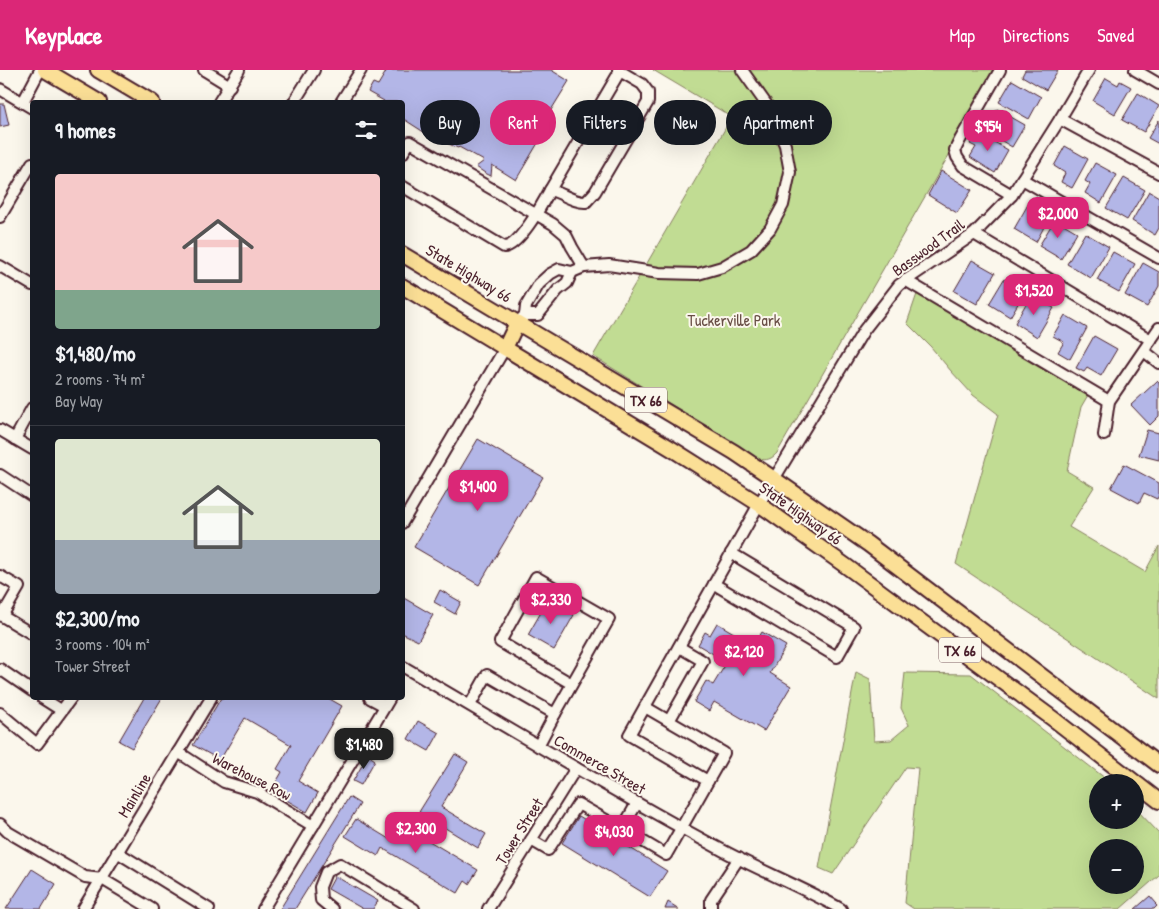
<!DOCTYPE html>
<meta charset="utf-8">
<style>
:root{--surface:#171b24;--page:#20242c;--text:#f1f3f6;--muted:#9ea1a6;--line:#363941;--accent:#db2777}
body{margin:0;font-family:"Patrick Hand",sans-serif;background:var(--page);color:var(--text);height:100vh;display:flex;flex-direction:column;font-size:19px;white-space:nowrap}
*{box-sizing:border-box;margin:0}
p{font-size:16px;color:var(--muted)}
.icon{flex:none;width:28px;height:28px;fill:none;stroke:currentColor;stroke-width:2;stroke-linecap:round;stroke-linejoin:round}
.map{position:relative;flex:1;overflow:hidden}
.sheet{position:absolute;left:30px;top:30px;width:375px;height:600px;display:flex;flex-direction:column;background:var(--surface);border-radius:5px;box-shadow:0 5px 20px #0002}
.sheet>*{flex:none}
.banner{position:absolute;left:420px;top:30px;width:475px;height:45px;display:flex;gap:10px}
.buttons{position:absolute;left:1089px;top:704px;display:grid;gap:10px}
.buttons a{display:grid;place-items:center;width:55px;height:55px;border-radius:50%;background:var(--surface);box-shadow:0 5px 20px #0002;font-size:25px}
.price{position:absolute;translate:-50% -42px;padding:0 11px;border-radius:10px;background:var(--accent);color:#fff;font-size:16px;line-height:32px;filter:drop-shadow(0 1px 2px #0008)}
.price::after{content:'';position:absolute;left:50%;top:30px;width:15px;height:11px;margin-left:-8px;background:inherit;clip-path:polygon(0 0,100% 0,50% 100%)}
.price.active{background:#222;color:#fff}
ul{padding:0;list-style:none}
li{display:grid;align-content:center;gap:10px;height:265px;padding:0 25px}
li+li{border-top:1px solid var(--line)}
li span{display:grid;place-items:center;height:155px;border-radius:5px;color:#555}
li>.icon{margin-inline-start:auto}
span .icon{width:90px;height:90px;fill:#fffc;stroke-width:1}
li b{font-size:21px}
h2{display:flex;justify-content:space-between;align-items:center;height:60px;padding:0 25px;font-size:21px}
.pill{padding:0 18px;border-radius:22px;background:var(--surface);box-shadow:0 5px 20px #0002;font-size:18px;line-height:45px}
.pill.active{background:var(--accent);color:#fff}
header{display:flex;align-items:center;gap:30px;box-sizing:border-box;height:70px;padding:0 25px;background:var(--accent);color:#fff}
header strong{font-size:24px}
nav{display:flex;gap:28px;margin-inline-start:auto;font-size:18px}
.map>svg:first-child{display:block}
</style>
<header>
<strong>Keyplace</strong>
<nav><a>Map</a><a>Directions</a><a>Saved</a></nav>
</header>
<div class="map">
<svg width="1159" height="839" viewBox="0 0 1159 839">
<rect width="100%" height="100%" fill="#fbf7ec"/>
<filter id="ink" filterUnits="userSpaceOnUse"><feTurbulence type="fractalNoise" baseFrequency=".02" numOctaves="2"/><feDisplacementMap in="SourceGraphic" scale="10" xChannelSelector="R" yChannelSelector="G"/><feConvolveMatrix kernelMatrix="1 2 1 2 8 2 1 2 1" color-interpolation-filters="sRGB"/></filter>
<g filter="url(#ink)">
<g fill="#c1dc93" stroke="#867e5f" fill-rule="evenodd">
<path d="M653 0H998L777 383C772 389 766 391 759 389L593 286 732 47Z"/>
<path d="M917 224 1088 325 1081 337 1067 401 1094 417 1069 457 1145 502 1159 476V629L956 494 998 344 973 325 951 301 931 277 907 253Z"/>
<path d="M856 602 870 609 874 671 891 670 909 655 901 638 905 603 971 604 1110 712H1098V750H1135V738L1159 763V805L1120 839H914L905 833 918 698 906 697 833 804 819 798ZM1098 778H1135V815H1098Z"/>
</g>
<g fill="#b3b6e7" stroke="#4a1f2b">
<path d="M387 0H551L569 11 540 58 517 44 510 56 538 73 516 110 492 95 491 106 485 103 476 97 484 91 459 77 458 78 430 66 402 48V32H383L384 31 368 22 373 13 378 15Z"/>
<path d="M1025 0H1058L1046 20 1022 6Z"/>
<path d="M1106 8 1118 15 1120 11 1131 17 1115 44 1093 31Z"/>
<path d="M1012 10 1041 27 1029 49 999 32Z"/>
<path d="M1138 23 1159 36 1144 62 1122 50Z"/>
<path d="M0 34H4L9 55 0 57Z"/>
<path d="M997 39 1025 55 1012 77 985 61Z"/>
<path d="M1159 50V74L1148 68Z"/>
<path d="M977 62 1008 80 995 103 970 87 976 77 970 74Z"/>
<path d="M1065 76 1088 89 1072 118 1061 112 1065 103 1054 96Z"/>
<path d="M1095 93 1117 105 1101 133 1085 123 1090 114 1085 111Z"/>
<path d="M941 101 972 120 957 143 928 125Z"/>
<path d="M1124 108 1145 120 1127 150 1106 138Z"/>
<path d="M1149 121 1159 127V158L1155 165 1132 151Z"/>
<path d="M1030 131 1045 139 1043 142 1050 146 1036 172 1014 159Z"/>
<path d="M1055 149 1077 162 1061 189 1039 176Z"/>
<path d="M1085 163 1109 177 1091 208 1067 194Z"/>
<path d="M1113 182 1135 194 1119 222 1097 210Z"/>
<path d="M972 190 995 203 977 234 954 221Z"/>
<path d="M1143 193 1159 202V216L1147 237 1125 225Z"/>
<path d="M1004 209 1025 222 1010 247 989 234Z"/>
<path d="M1031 225 1054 238 1037 267 1015 253Z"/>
<path d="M1065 245 1087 258 1070 289 1058 282 1064 272 1053 266Z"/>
<path d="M1094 266 1117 279 1101 306 1087 298 1084 302 1076 298Z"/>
<path d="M1157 311 1159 313V346L1150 355 1131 335Z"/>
<path d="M1147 360 1159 363V390L1139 385Z"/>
<path d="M478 369 543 407 479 515 414 477Z"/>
<path d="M1124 394 1159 413V425L1157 429 1144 423 1139 433 1111 418Z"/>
<path d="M440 520 461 532 455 544 434 532Z"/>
<path d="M402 527 433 545 418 571 402 563Z"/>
<path d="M548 530 574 545 554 580 528 565Z"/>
<path d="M717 553 754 575 762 562 786 576 770 603 791 616 764 661 714 632 709 641 694 632 706 611 713 615 727 592 698 575 705 562 710 565Z"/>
<path d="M144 628H162L132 678 119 671Z"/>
<path d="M221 628H328L342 636 298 711 318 723 307 742 271 721 282 702 277 699 291 675 245 648 220 690 193 675Z"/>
<path d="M418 651 439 663 429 681 408 669Z"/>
<path d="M455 684 468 692 441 737 486 764 478 778 419 742Z"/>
<path d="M368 685 375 690 361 715 353 711Z"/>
<path d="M349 727 360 734 295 839H280Z"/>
<path d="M579 746 667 801 650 827 562 773Z"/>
<path d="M356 749 389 769 399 753 478 800 469 814 465 811 458 823 382 778 378 786 345 766Z"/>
<path d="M32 799 56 814 41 839H6Z"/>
<path d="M335 806 378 831 373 839H363L328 819Z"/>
<path d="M1150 826 1156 833 1155 834 1157 836 1154 839H1135Z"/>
<path d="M668 832 679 839H665Z"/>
</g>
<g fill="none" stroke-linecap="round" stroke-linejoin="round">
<defs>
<g id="minor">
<path d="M204 0 230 16"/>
<path d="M1000 0 960 70 955 80 957 87 963 96 1012 125"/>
<path d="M1135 0 1159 14"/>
<path d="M0 19 32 38"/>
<path d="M23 32 40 0"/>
<path d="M219 32 239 0"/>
<path d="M294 32 314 0"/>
<path d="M341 32 361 0"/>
<path d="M1060 49 1159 103"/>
<path d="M402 84 410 72 553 154 566 165 572 177 584 197 572 202 559 199 550 204 539 214 526 236 525 245 517 253"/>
<path d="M1022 109 1159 188"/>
<path d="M402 116 504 177C519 177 543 133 550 120 562 123 575 133 586 132L595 122 648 32V22L642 14 618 0"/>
<path d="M550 120 620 1"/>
<path d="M0 147 32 93"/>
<path d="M974 164 1151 270"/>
<path d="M0 196 32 215"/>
<path d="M584 197 609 195 659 203 698 204 722 197 751 180 770 159 783 135 790 102 785 75 769 38 742 0"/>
<path d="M905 210 1109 331"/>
<path d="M525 245H538L558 220 567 213 572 202"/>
<path d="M1144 281 1159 293"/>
<path d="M0 360 32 379"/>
<path d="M1104 365 1109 331 1159 258"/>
<path d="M15 369 32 338"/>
<path d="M0 405 32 426"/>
<path d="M402 453 505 278"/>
<path d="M0 506 19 517 2 546 32 564"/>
<path d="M714 514 837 587 854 557 731 483"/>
<path d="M402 596C509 658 613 722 722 780 761 801 802 817 841 839"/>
<path d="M0 599 32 621"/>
<path d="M42 628 61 640"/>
<path d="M370 628 385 636"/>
<path d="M470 635 487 605 555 644 538 676"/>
<path d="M645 637 724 683 708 711"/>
<path d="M0 643 37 674 71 628"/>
<path d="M555 644 609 549 536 507 500 572 572 614"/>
<path d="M669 651 703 591 679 577"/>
<path d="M178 682 224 712 257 722 313 756"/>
<path d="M637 733 622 759 666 785 708 711 629 665 759 434 864 260 899 215 974 164 1012 125 1060 49 1089 0"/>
<path d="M0 754 8 762 85 807 102 809 152 839"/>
<path d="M531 770 548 780 578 734 622 759"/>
<path d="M117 782 209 839"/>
<path d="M83 839 211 628"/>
<path d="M263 839 390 628"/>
<path d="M332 839 321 830 320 817 326 802 340 794 414 839"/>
<path d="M488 839 576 698"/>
<path d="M711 839V830L739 788"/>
</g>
<g id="major">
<path d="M45 0 99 32"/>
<path d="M98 0 152 32"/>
<path d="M402 184 734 382 774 409 868 474 1159 695"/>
<path d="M402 216 672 379 759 434 846 496 1056 651 1159 731"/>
<path d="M505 278 517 253"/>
</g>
</defs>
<use href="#minor" stroke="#4a1f2b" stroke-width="14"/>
<use href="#major" stroke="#4a1f2b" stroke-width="18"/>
<use href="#minor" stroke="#fbf7ec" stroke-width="10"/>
<use href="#major" stroke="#fbdf96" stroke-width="14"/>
</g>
</g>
<g text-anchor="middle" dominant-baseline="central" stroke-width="4" stroke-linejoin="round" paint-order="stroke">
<g fill="#fbf7ec" stroke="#7f6065" stroke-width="1">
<rect x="625" y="317.5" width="42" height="25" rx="4"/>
<rect x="939" y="567.5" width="42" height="25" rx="4"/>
</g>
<g font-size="15" font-weight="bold" fill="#4a1f2b">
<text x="646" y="330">TX 66</text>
<text x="960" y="580">TX 66</text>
</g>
<g font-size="16" fill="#4a1f2b" stroke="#fbf7ec">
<text transform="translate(928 177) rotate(-36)">Basswood Trail</text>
<text transform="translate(469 203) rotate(31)">State Highway 66</text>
<text transform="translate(801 443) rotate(35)">State Highway 66</text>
<text transform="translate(600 694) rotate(30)">Commerce Street</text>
<text transform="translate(252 706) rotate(27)">Warehouse Row</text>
<text transform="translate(134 725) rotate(-59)">Mainline</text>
<text transform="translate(519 761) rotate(-58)">Tower Street</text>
</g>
<g font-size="16" fill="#684e45" stroke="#fbf7ec">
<text x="734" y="250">Tuckerville Park</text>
</g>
</g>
</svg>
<div class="buttons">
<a>+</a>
<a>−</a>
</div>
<b class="price" style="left:988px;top:82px">$954</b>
<b class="price" style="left:1058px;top:169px">$2,000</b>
<b class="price" style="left:1034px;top:246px">$1,520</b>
<b class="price" style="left:478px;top:442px">$1,400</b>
<b class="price" style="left:551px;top:555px">$2,330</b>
<b class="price" style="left:744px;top:607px">$2,120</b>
<b class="price active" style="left:364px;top:700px">$1,480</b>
<b class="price" style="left:416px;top:784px">$2,300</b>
<b class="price" style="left:614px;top:787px">$4,030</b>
<div class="banner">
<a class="pill">Buy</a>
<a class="pill active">Rent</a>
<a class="pill">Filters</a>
<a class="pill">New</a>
<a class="pill">Apartment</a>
</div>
<section class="sheet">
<h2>9 homes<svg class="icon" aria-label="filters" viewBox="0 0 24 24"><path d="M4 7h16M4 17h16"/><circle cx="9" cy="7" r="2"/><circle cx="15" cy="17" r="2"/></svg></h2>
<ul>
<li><span style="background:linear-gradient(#f6c9c9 75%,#7fa58c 0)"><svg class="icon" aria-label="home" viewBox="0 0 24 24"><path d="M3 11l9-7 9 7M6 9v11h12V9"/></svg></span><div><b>$1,480/mo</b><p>2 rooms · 74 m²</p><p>Bay Way</p></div></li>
<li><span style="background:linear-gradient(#dfe7d0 65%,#9aa5b1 0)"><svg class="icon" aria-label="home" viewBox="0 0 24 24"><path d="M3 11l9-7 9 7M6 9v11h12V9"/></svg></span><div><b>$2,300/mo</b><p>3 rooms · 104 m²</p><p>Tower Street</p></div></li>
</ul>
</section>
</div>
